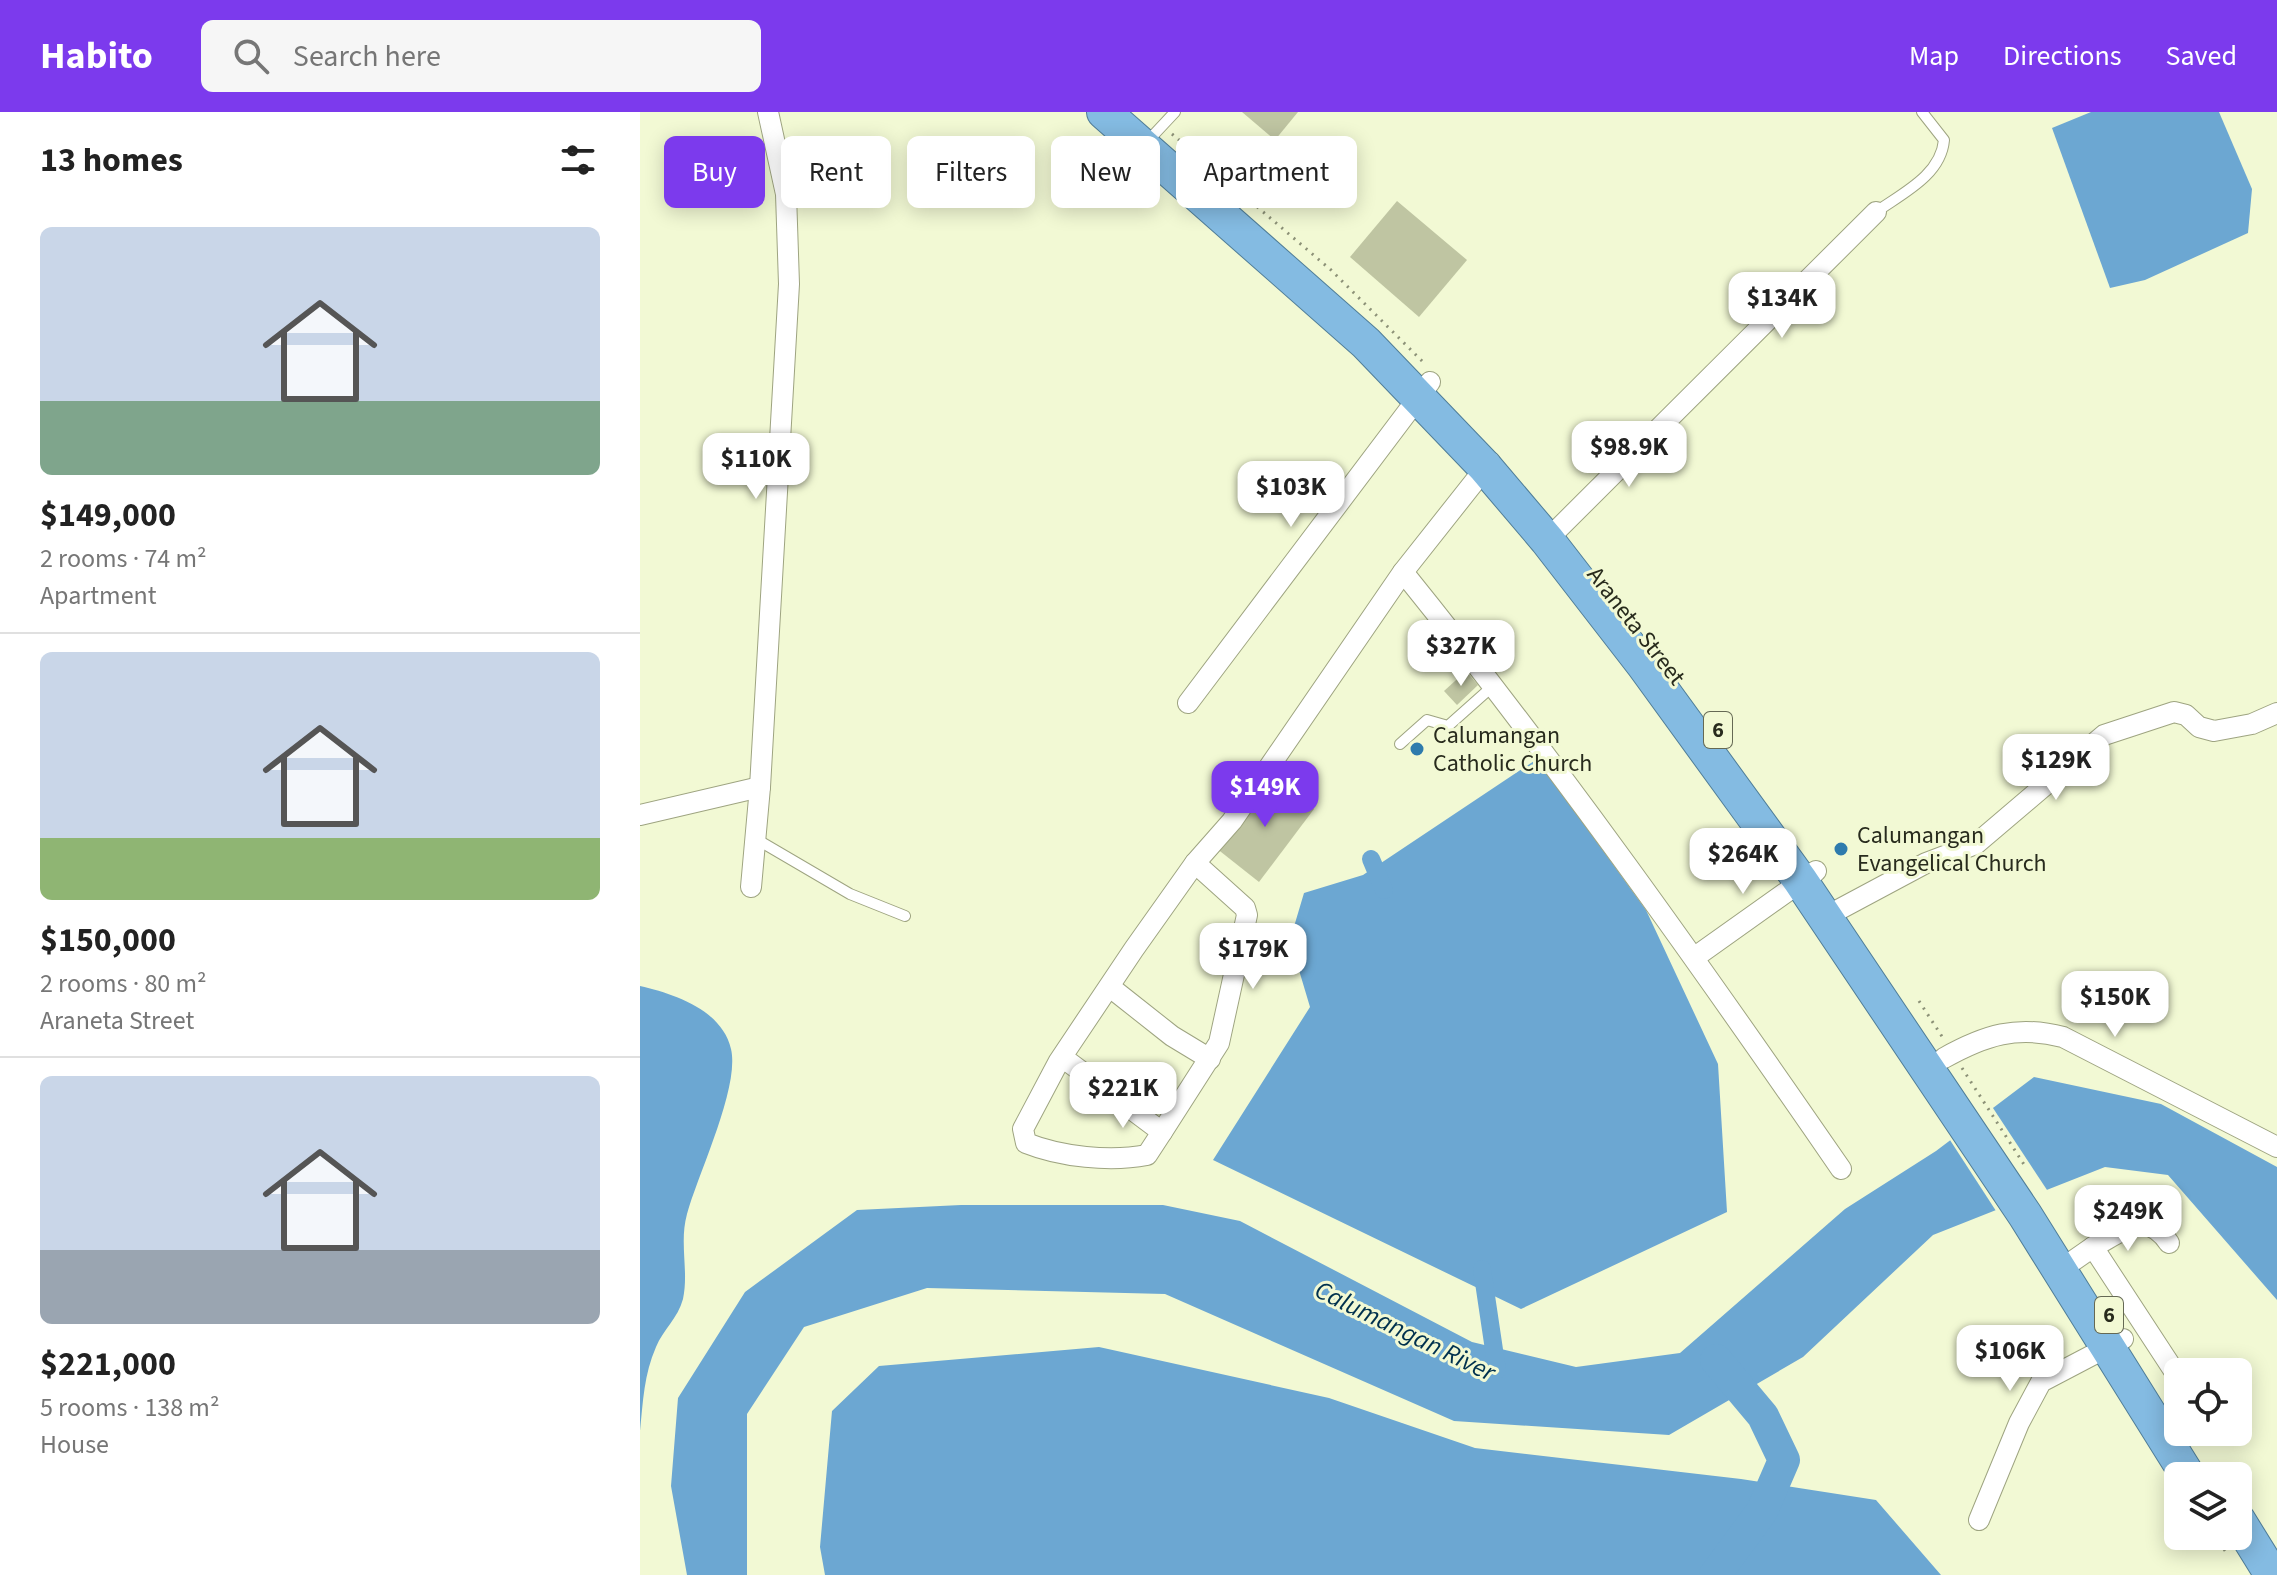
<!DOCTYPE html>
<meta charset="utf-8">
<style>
:root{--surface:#fff;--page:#f6f6f6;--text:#222;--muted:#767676;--line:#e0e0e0;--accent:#7c3aed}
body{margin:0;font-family:"Source Sans 3",sans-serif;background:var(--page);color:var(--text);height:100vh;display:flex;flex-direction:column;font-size:30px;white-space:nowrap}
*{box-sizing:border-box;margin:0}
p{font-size:26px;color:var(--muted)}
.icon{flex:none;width:44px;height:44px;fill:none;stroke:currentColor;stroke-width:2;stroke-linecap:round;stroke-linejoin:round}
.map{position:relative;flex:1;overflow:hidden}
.drawer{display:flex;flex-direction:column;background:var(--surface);width:640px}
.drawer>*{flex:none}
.top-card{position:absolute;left:24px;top:24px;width:760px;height:72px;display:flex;gap:16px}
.tools{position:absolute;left:1524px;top:1246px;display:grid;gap:16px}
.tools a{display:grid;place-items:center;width:88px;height:88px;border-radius:12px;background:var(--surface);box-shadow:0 4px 20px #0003;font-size:40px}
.price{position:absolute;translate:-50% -68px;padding:0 18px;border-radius:16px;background:#fff;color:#222;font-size:26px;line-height:52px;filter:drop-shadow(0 2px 4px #0008)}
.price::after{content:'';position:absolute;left:50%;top:48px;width:24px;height:18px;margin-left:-12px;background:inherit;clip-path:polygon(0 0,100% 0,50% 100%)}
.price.current{background:var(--accent);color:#fff}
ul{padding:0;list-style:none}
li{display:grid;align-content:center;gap:16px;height:424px;padding:0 40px}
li+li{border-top:2px solid var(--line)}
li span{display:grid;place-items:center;height:248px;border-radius:12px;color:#555}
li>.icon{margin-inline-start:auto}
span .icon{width:144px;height:144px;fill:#fffc;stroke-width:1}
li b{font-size:34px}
h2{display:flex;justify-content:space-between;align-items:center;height:96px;padding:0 40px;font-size:34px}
.pill{padding:0 28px;border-radius:12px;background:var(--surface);box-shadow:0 4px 20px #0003;font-size:28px;line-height:72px}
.pill.current{background:var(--accent);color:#fff}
header{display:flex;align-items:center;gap:48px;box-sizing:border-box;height:112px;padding:0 40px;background:var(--accent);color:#fff}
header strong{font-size:38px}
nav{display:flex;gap:44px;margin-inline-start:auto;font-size:28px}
.search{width:560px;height:72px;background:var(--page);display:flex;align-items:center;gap:20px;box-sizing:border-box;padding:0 28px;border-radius:12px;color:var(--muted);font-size:30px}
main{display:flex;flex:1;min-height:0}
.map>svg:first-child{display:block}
</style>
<header>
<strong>Habito</strong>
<div class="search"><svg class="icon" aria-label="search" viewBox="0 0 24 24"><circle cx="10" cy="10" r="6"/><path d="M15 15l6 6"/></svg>Search here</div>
<nav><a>Map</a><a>Directions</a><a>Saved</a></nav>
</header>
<main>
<section class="drawer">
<h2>13 homes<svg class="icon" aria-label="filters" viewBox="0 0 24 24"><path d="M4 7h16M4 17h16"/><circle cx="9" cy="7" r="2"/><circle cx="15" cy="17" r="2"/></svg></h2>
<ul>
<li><span style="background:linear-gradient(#c9d6e8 70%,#7fa58c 0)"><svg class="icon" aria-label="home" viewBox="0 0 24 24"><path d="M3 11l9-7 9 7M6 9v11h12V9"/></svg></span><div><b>$149,000</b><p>2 rooms · 74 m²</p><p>Apartment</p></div></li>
<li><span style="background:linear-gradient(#c9d6e8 75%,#8fb573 0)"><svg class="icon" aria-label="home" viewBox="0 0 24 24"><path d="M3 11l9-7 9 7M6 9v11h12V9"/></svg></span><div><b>$150,000</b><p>2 rooms · 80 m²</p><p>Araneta Street</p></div></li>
<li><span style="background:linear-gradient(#c9d6e8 70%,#9aa5b1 0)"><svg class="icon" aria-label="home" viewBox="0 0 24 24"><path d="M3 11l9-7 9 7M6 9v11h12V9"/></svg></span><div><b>$221,000</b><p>5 rooms · 138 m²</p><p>House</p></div></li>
</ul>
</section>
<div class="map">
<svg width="1637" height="1463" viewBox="0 0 1637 1463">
<rect width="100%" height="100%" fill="#f2f9d4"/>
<g fill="#6ca7d2">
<path d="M1451 0H1579L1612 77 1608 121 1505 168 1470 176 1412 16Z"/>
<path d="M897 647 1006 798 1078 952 1087 1100 881 1197 573 1048 670 895 650 828 664 781 723 763Z"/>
<path d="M0 874C35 882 82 898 91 937 100 975 58 1062 47 1102 39 1131 49 1159 43 1187 38 1206 23 1218 16 1235 4 1262 3 1290 0 1319Z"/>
<path d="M1394 965 1521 992 1637 1055V1188L1528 1063 1465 1055 1293 1123 1163 1245 1029 1323 814 1309 525 1182 287 1176 164 1215 107 1302V1463H47L31 1374 38 1286 105 1180 217 1098 321 1093H523L600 1109 832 1230 936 1255 1040 1241 1205 1097 1296 1039Z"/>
<path d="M459 1235 689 1286 835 1336 1101 1367 1236 1388 1301 1463H185L180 1435 192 1299 239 1254Z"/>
</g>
<path fill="#f2f9d4" d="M1351 993 1409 1081 1358 1102 1308 1025Z"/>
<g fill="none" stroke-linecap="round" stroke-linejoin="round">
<g stroke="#6ca7d2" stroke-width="18">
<path d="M731 747 744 778"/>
<path d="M842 1157 857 1258"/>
</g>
<path stroke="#6ca7d2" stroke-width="32" d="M1075 1463 1122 1399 1144 1348 1123 1304 1076 1248"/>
</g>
<g fill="#bfc5a2">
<path d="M602 0H658L635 28Z"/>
<path d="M757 89 827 148 779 205 710 145Z"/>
<path d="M826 559 838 573 817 593 804 579Z"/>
<path d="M630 664 674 697 619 770 576 736Z"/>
</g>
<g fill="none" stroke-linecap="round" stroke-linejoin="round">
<defs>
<g id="service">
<path d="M506 31 535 0"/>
<path d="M1236 100C1263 81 1301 63 1304 28L1282 0"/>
<path d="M760 632 787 608 808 614 854 573"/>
<path d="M116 727 210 782 265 804"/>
</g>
<g id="minor">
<path d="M907 428 1236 100"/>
<path d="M763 460C918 652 1061 854 1201 1057"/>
<path d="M548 591 790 270"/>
<path d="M0 703 120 675"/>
<path d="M111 775 120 675 149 172 146 82 128 0"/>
<path d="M1185 805 1286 751 1336 732 1464 623 1534 600 1546 603 1559 615 1574 619 1612 612 1637 601"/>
<path d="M1055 845 1176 759"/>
<path d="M470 875 532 924 570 947"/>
<path d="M422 945 522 1020 507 1043C470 1050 421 1045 386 1031L383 1017 419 949 494 837 555 751 592 709 763 460 850 350"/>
<path d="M1304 946C1345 923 1377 913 1423 925L1637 1035"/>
<path d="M522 1020 579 931 607 803 605 796 555 751"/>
<path d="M1453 1135C1482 1120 1506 1096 1529 1131"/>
<path d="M1420 1158 1453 1135 1538 1265"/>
<path d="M1339 1408 1379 1311 1401 1270 1483 1227"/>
</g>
<g id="trunk">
<path d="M464 0 726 231 845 355 907 428 1003 552 1160 768 1385 1103 1548 1364"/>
<path d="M1598 1408 1632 1463"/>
</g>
</defs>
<use href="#service" stroke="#9ea481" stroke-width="12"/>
<use href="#minor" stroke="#9ea481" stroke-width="22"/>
<use href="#trunk" stroke="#507e98" stroke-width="36"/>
<g stroke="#8c9177" stroke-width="3" stroke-dasharray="2 6" stroke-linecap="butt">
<path d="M532 22 691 158 784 251"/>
<path d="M1279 889 1303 926"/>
<path d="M1322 956 1385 1054"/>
<path d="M1575 1424 1588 1443"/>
</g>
<use href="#service" stroke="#fff" stroke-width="10"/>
<use href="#minor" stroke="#fff" stroke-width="20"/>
<use href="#trunk" stroke="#84bbe2" stroke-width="34"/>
</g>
<g fill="#2e7bad" stroke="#f2f9d4" stroke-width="3">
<circle cx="777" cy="637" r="8"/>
<circle cx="1201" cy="737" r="8"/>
</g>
<g text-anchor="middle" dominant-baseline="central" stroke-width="6" stroke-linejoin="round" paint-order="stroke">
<g fill="#f2f9d4" stroke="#656954" stroke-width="2">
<rect x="1064" y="600" width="28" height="36" rx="6"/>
<rect x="1455" y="1185" width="28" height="36" rx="6"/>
</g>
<g font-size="22" font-weight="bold" fill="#282b1d">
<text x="1078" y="618">6</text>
<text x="1469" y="1203">6</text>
</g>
<g font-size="24" fill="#282b1d" stroke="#f2f9d4">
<text transform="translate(996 514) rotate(52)">Araneta Street</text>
</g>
<g font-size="24" fill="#282b1d" stroke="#f2f9d4" text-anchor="start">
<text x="793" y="623">Calumangan<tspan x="793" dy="28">Catholic Church</tspan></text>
<text x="1217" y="723">Calumangan<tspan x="1217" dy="28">Evangelical Church</tspan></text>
</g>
<g font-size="26" font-style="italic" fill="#00314e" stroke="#f2f9d4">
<text transform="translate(765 1219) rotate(26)">Calumangan River</text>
</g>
</g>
</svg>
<div class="tools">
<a><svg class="icon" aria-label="locate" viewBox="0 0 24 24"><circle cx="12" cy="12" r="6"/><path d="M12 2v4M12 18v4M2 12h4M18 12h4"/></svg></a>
<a><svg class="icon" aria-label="layers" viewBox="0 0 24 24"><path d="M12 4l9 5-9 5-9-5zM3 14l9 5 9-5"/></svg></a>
</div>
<b class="price" style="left:1142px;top:228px">$134K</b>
<b class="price" style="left:989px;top:377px">$98.9K</b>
<b class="price" style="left:116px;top:389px">$110K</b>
<b class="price" style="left:651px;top:417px">$103K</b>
<b class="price" style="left:821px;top:576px">$327K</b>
<b class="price" style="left:1416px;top:690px">$129K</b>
<b class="price current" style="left:625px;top:717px">$149K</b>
<b class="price" style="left:1103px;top:784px">$264K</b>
<b class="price" style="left:613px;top:879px">$179K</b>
<b class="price" style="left:1475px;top:927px">$150K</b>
<b class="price" style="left:483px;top:1018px">$221K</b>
<b class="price" style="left:1488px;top:1141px">$249K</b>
<b class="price" style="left:1370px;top:1281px">$106K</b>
<div class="top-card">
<a class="pill current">Buy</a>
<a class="pill">Rent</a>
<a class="pill">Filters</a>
<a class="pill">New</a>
<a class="pill">Apartment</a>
</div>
</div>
</main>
